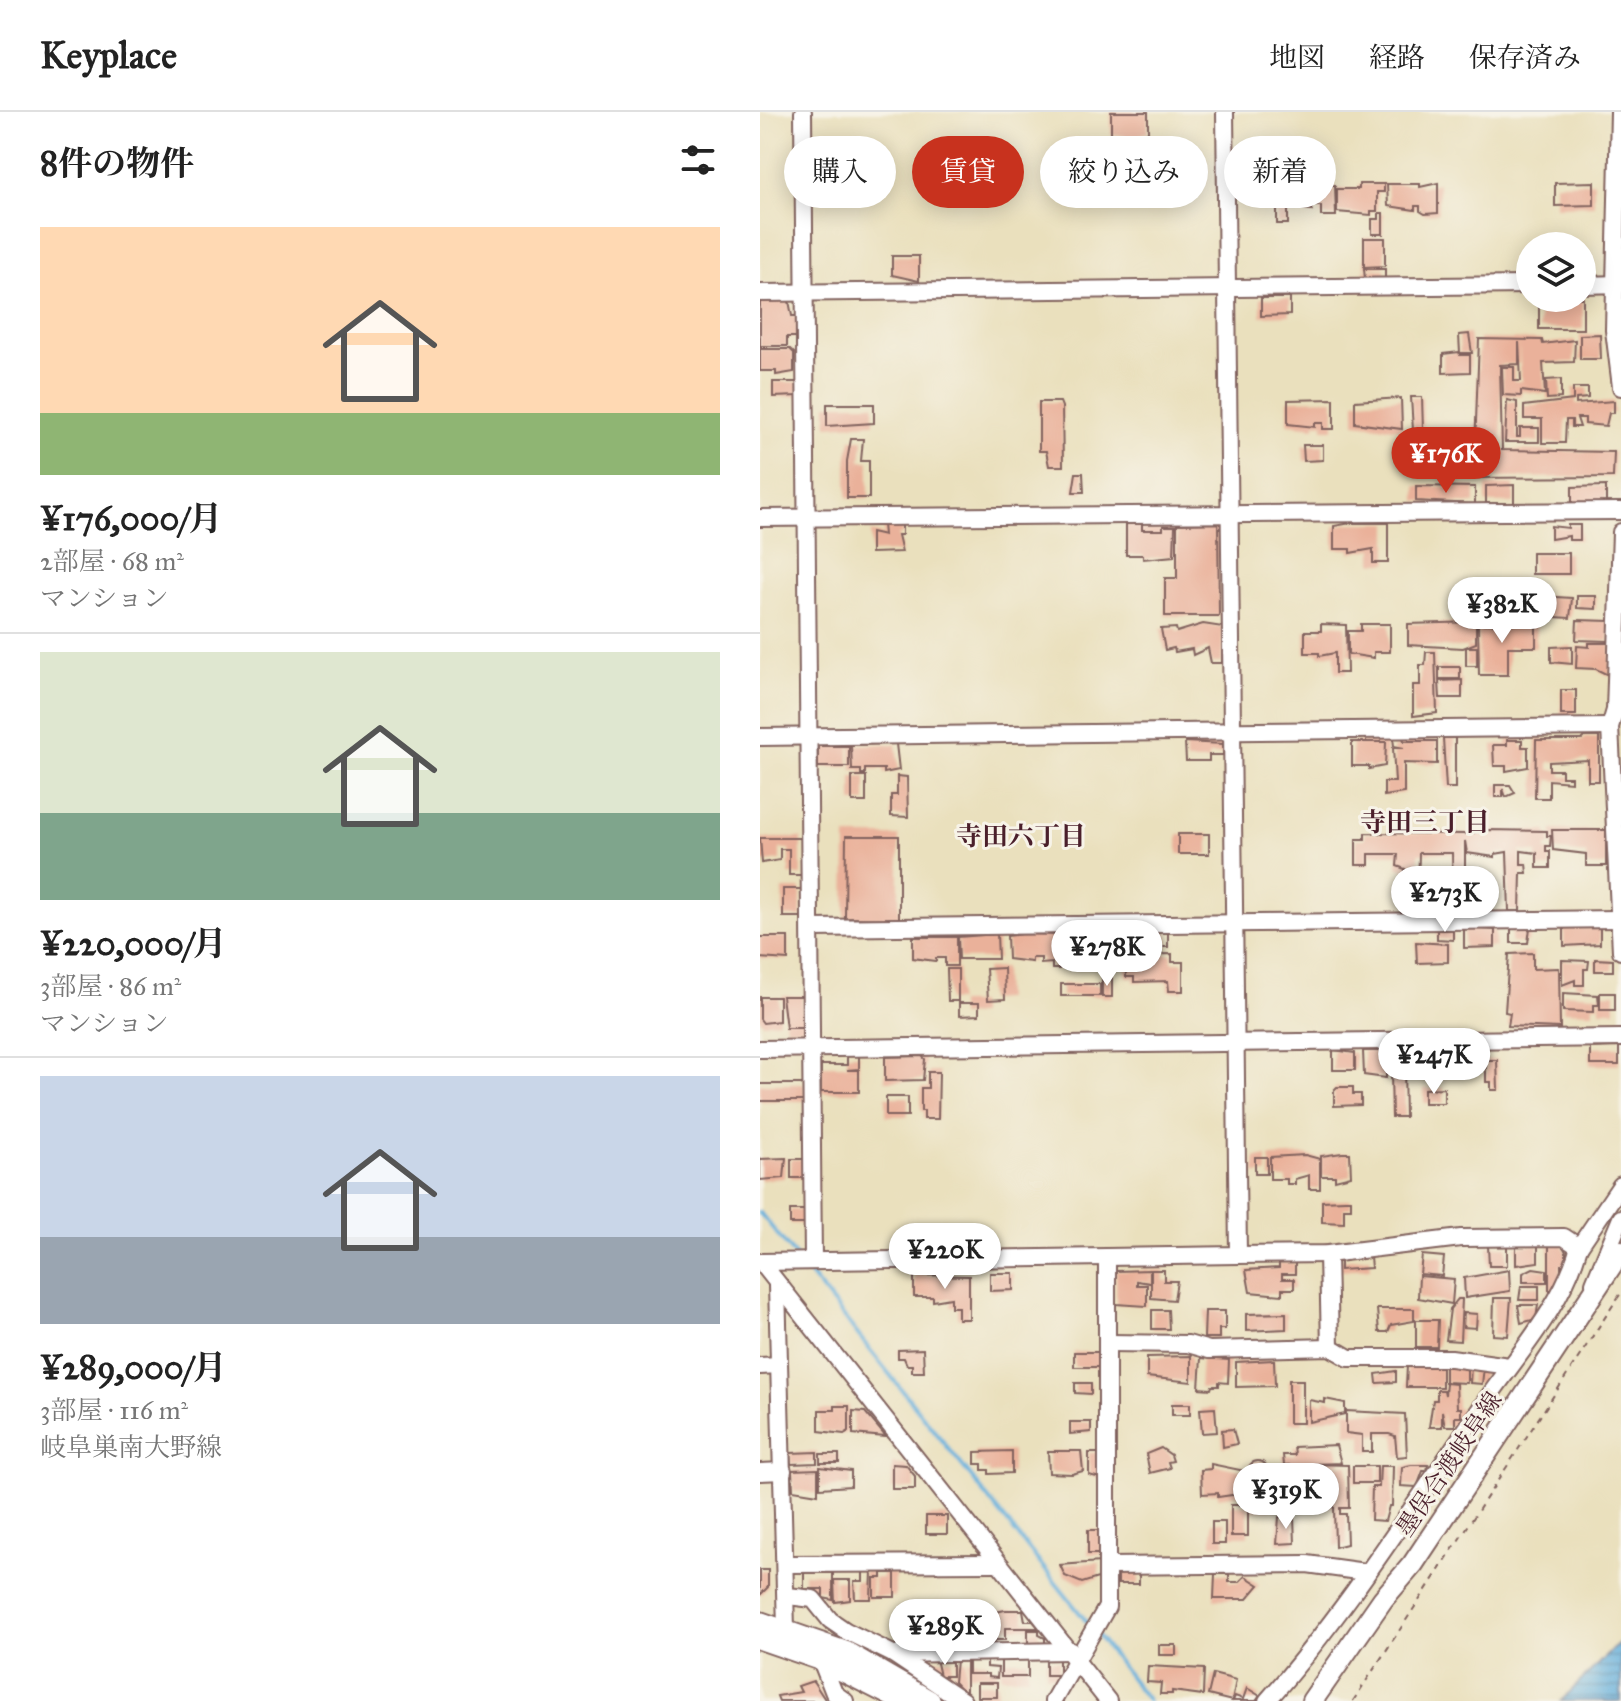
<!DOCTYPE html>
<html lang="ja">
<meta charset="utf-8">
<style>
:root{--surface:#fff;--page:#f6f6f6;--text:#222;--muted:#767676;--line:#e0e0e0;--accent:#c8321e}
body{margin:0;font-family:"IM FELL Great Primer","Noto Serif JP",serif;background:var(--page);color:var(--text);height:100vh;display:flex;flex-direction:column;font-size:30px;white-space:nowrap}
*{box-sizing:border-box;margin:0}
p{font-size:26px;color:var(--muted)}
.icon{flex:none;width:44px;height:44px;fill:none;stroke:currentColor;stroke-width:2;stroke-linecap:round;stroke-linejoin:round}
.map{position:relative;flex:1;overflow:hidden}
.drawer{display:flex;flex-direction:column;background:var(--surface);width:760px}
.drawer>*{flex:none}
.banner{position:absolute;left:24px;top:24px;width:716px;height:72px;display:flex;gap:16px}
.fabs{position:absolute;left:756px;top:120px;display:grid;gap:16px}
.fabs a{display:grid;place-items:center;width:80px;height:80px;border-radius:50%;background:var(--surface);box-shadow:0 4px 20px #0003;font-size:40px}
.price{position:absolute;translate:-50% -68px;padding:0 18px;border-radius:28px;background:#fff;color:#222;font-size:26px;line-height:52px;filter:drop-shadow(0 2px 4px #0008)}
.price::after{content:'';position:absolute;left:50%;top:48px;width:24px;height:18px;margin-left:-12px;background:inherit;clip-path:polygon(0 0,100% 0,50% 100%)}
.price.active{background:var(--accent);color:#fff}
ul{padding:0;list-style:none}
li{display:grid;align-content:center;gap:16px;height:424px;padding:0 40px}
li+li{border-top:2px solid var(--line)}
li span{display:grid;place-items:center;height:248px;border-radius:0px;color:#555}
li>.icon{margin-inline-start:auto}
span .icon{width:144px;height:144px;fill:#fffc;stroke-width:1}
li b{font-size:34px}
h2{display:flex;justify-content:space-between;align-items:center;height:96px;padding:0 40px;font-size:34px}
.chip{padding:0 28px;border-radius:36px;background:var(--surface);box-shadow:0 4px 20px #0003;font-size:28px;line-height:72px}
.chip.active{background:var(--accent);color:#fff}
header{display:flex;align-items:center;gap:48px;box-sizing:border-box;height:112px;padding:0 40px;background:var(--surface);border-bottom:2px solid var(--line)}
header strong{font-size:38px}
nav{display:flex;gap:44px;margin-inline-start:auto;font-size:28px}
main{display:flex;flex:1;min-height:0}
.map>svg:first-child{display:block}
</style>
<header>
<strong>Keyplace</strong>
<nav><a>地図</a><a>経路</a><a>保存済み</a></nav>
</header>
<main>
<section class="drawer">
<h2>8件の物件<svg class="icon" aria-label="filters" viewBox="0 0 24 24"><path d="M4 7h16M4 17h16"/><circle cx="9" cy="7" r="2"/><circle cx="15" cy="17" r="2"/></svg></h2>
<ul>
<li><span style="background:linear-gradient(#ffd9b3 75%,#8fb573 0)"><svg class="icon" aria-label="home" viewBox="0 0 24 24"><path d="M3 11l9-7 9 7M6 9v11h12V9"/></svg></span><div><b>¥176,000/月</b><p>2部屋 · 68 m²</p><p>マンション</p></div></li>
<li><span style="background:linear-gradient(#dfe7d0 65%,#7fa58c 0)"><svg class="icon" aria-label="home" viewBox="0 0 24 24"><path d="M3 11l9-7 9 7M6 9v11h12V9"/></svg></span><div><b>¥220,000/月</b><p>3部屋 · 86 m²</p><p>マンション</p></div></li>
<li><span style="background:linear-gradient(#c9d6e8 65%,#9aa5b1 0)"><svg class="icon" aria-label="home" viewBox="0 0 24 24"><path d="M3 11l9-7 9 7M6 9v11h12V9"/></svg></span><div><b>¥289,000/月</b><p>3部屋 · 116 m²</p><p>岐阜巣南大野線</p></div></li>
</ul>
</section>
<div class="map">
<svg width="861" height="1589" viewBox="0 0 861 1589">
<defs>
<pattern id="water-rules" width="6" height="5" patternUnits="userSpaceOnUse" patternTransform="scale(2)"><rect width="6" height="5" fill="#62aedb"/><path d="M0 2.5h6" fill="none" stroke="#538db2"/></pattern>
</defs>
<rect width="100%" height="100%" fill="#f7f3e8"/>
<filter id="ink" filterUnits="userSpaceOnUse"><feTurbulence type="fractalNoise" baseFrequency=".0125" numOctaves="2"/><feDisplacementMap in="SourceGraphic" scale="16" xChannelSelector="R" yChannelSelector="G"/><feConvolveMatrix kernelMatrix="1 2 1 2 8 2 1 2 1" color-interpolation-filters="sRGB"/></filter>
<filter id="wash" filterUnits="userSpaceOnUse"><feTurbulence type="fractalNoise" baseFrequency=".006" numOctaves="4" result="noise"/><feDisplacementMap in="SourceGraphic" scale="32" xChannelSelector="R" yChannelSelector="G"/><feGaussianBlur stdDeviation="1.8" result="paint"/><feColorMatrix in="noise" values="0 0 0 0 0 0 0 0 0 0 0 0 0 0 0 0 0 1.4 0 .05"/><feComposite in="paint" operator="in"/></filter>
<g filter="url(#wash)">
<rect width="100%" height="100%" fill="#eae0bd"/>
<path fill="url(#water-rules)" stroke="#566683" stroke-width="2" d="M861 1529V1589H801Z"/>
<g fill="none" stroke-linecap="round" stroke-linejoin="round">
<g stroke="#62aedb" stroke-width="4">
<path d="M0 1101 36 1145"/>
<path d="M44 1155 330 1514"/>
<path d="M336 1521 388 1589"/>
</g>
</g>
<g id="blocks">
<g fill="#eab19a">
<path d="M351 0H388V20L374 25 351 22Z"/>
<path d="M377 34H389V52H375Z"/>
<path d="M834 70V93L795 94V71Z"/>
<path d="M678 71V101L665 102 660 99V94H655V98L628 94 627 72H660V75Z"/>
<path d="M599 72H624V80H617V99H611V103L577 100V77H599Z"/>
<path d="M519 73H575L576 104H561V94H552V98L528 95V112H517V94H523Z"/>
<path d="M619 101H623V122H612V107H619Z"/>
<path d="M604 126H625V154L604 155Z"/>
<path d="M132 144H159V169L132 163Z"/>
<path d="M604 157H625V167H605Z"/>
<path d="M501 186H530V203L501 204Z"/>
<rect x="779" y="186" width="44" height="31"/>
<path d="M0 189H29L32 204H37V225H27V234H0Z"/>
<path d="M709 222 712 241H700L699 223Z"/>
<path d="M840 222 841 247H820V223Z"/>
<path d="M719 227 782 228 783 232 815 228 814 250 783 251 785 282 761 279V284L743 283 742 255H754V269H761L759 230V252L740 253 742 338 854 340 853 365 709 366V337H715Z"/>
<path d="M0 237H30L34 241V260L16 263V259H0Z"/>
<path d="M699 240 700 243H710V260L683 261V242Z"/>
<path d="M801 267V286L787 287 786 268Z"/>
<path d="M13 270H38V284L13 285Z"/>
<path d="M813 276H828V286L816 287V292L854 289V301H849L846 314 825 312V306H817L820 315H812V308H806L805 331H782V307H764V294L813 288Z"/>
<path d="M651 285H662L663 318H653Z"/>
<path d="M641 286 642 317 595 311V289Z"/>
<path d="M574 287V317H563V311H555V315L528 312V288Z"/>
<path d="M747 288 757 290V325H760V316H779V330H745Z"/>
<path d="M279 290H300L302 295 303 354H289L286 339H279Z"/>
<path d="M67 292H114V311L67 314Z"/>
<path d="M91 327H103L101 349H109V386H87V349Z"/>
<path d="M543 333H563V348L544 349Z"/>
<path d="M316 361H323L324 380H313Z"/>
<path d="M754 373V391H726V374Z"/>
<path d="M656 374 715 375V392L656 389Z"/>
<path d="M846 374V391H812V375Z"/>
<path d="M458 411 459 504H405V466H417V412Z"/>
<path d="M591 411H628V451H613V437L590 441V437H574V414Z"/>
<path d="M123 412H142V423H138L142 440 111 441V420L124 423Z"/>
<path d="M366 412H382V418H403V414H415L414 444 383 447V443H366Z"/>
<path d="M808 413H820V428H809V424L791 427V414L808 416Z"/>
<rect x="772" y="441" width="37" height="21"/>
<path d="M779 484 812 486 810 506 779 504Z"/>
<path d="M817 484H836V497L817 496Z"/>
<path d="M817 508 850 509 849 529 816 528Z"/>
<path d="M716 510V531L703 536 648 533V512Z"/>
<path d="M776 511V535H748V563H719L718 512Z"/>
<path d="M443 512 463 515 462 551H451L448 536 433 543 432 537 415 540 414 536 405 538 401 517 416 516 417 520Z"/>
<path d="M561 512 586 513 587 561H575V541L559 544V541H545V519H561Z"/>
<path d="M601 512H630V540H614V546L588 542V519H601Z"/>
<path d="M829 531H851L850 564 836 557 816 556 817 534 829 535Z"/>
<path d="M812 534V552L791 550V535Z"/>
<rect x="706" y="535" width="11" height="19"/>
<path d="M666 540H675L677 601 653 604V573H660V553H665Z"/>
<rect x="679" y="555" width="21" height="12"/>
<path d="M702 568V586H680L679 569Z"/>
<rect x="801" y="578" width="15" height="25"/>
<path d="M633 625H643L644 629H677V652L644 651V681L624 684V670H635L633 636H644L634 634Z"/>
<path d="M825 625H839V669H828V648L789 650V658H802V665H811V670L789 668V686H775L776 628H822Z"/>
<path d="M683 626H695V676H686Z"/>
<path d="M747 628H762V635H768V655L746 659V654H734L733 633H747Z"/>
<path d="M425 630 463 632V643H449V649H426Z"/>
<path d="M592 630H626L625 654 609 657V654H592Z"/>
<path d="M124 632H136L139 658 124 661V657H105V662H101V658H92L91 633Z"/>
<rect x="58" y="634" width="31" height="21"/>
<rect x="92" y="664" width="14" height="26"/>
<path d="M137 664 147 665 148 705 131 704V683H137Z"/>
<path d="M735 673H750L755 681 746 685 743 677V685H735Z"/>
<path d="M726 718 787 719V724H791L790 734H786V739H790V756H777V741L761 739V752H766L767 761H761L760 799H749L747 740 735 742V745L707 741 705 729V778L693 777 692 741H659L658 778H645V757L637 754 638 742H609V753H596V727H605V721L706 722Z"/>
<path d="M792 718H846V754H826V742L793 738Z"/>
<rect x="418" y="722" width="31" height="20"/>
<path d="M86 724H139V807L85 806Z"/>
<path d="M0 726H41V763H29V737H20V748L2 751Z"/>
<rect x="23" y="777" width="18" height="28"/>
<path d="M704 816 735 818V835L704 836Z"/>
<path d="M770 816 768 831H751V817Z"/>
<path d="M804 816H840V832L804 834Z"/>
<path d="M677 817H693V828L677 827Z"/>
<path d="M408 820V835H365V821Z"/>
<path d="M237 822 238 847H199L198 825Z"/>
<path d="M264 822 298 823 299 857H292V851L281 852V846H272V850L248 847 247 824Z"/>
<path d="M301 824H330V854L302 850Z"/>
<path d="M0 825H28V848L0 846Z"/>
<path d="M153 825H197V854H185V846H176V849L153 846Z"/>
<path d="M361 826V854H354V841L334 842 333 827Z"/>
<path d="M656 830 688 832V850L657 851Z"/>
<path d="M773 841V857L799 856 800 916 748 914 750 901 745 900 749 842Z"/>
<path d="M412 842V850H423V879H409L408 869 374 870V865H366L365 843Z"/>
<path d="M835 847 853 848V859H835Z"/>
<path d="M802 848 829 849 828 857H824V873H815V868L802 873Z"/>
<path d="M244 856 245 887 228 888 226 857Z"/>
<path d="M187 857H198V889H188Z"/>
<rect x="342" y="866" width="10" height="19"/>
<rect x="301" y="872" width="39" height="12"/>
<path d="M803 881 838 883 839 893H833V900L803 899Z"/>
<rect x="840" y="881" width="15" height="17"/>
<path d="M22 884H42L43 916H26Z"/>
<path d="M0 885H19V909L3 911 0 907Z"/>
<path d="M199 891H219V903L199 904Z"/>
<path d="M859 935V953H830V936Z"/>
<path d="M663 936H672L670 963 646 962 645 941Z"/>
<path d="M573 938 595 941V958H573Z"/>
<path d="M603 939H633V955H644L645 1005H632L631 960H626V966L604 963Z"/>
<path d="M694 940H715L718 961 703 964V961H688L687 943Z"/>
<path d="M87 942H99V957L87 958H99V980H61V953H87Z"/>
<path d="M162 944 165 947 163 968 125 969V945Z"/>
<path d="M726 948H737L738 978H731V970H726Z"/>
<path d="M168 960H179L178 1007H164V999H161V976H168Z"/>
<path d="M0 972H44L45 989H0Z"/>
<path d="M577 975H593V982H601V993L574 994V978Z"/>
<path d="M684 976V991H664V977Z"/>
<rect x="126" y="985" width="22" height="19"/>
<path d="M582 1041H590L591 1064 575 1068V1064H561V1044Z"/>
<path d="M545 1043 560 1047V1077H549V1063L535 1067V1072H527V1067H510V1045Z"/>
<rect x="495" y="1045" width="12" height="17"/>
<path d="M26 1046 24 1066 0 1068V1047Z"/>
<rect x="31" y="1047" width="14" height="19"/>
<path d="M585 1088H591V1096H584V1111L562 1110V1089Z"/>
<rect x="30" y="1098" width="15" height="14"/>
<path d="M789 1131 802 1132 806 1140V1153H801V1168L795 1178H789Z"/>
<path d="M778 1133V1150L756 1153V1134Z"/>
<path d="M728 1134H747V1154H729Z"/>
<path d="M662 1143 684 1145 682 1164 660 1162Z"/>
<path d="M610 1145 611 1156 580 1158V1148Z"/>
<path d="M519 1151H535V1162H522V1167H534V1177H522V1183L490 1180 486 1158 519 1156Z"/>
<path d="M773 1156 787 1158V1170H763V1161Z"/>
<path d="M390 1158V1171L377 1169V1173H387V1194L356 1192V1159Z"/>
<path d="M391 1158H404V1169H417L414 1188 391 1186Z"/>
<path d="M749 1158 750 1179 705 1186 704 1166Z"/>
<path d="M230 1161H253V1178L230 1179Z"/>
<path d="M154 1163 209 1164V1207H198V1195H191V1186L173 1189V1185H154Z"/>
<path d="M659 1164 694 1167 692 1192 658 1186Z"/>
<path d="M761 1174H779V1188H759Z"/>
<path d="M734 1186H751L748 1224 733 1223Z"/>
<path d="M698 1187H702L700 1229 686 1228 690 1197Z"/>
<path d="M758 1193H778L776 1207 761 1211Z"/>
<path d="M617 1197H654V1209L631 1213 628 1220H619Z"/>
<path d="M392 1198H408L409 1217H392Z"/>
<path d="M445 1199H465V1217H459V1226H444Z"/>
<path d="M526 1201V1217L486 1219V1202Z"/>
<path d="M704 1201 717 1202 716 1216 703 1215Z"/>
<path d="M656 1208H678L677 1235H656Z"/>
<path d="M163 1237 164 1260H152V1253H147L144 1246H138V1238Z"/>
<rect x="314" y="1240" width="27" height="15"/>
<path d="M431 1244V1270L387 1265V1245Z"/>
<path d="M441 1246 469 1248 468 1271 459 1270V1274H452L451 1277 439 1276Z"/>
<path d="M514 1248 515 1274 476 1275V1250Z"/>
<path d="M682 1249V1275H646L647 1253Z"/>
<path d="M711 1253 724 1255 722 1272 710 1271Z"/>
<path d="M685 1254H707V1271L685 1270Z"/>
<path d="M636 1259V1270L617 1271 616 1262Z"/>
<rect x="529" y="1268" width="14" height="43"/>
<path d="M315 1271H331V1282L315 1281Z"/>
<path d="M686 1271 696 1272 697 1296H701V1305H695V1314H685L682 1299V1315H669L673 1288H677V1278H684L685 1283Z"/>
<path d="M565 1287 585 1291V1302L549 1310V1288L565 1291Z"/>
<rect x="412" y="1292" width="18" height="11"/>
<path d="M75 1294H89V1319L84 1322 59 1319V1298H75Z"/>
<path d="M455 1296 457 1320 442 1321 440 1297Z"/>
<path d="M93 1299 105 1300 126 1325 93 1322Z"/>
<path d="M586 1299 645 1302 647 1344 637 1345 635 1324 629 1322H612V1340H602V1323L586 1321Z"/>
<path d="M310 1310H331V1320L310 1322Z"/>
<path d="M473 1317 477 1332 463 1335 462 1318Z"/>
<path d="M576 1333 581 1351 553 1352 588 1353 589 1396H580V1402H586L587 1432 575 1435 574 1395H569V1372H555L553 1357 530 1359V1353H524L523 1343H535L534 1335Z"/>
<path d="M401 1336 411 1343 413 1349 408 1350 410 1356 390 1361 386 1342Z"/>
<path d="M252 1339V1361L229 1362V1358H222V1352H215V1340Z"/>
<path d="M288 1339H321L323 1359 312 1362 289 1361Z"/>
<path d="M57 1340V1351L31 1352 30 1341Z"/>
<path d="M329 1341H340V1366L329 1363Z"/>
<rect x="60" y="1342" width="19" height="9"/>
<circle cx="498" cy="1359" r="10"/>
<path d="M132 1352 146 1353 155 1364V1377H132Z"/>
<path d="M451 1352 485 1359 486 1381 458 1385V1381L442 1382 441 1358 451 1357Z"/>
<path d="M651 1353H668L667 1359H663L657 1375 641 1374 642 1355Z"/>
<rect x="593" y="1354" width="24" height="17"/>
<path d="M620 1354H633L632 1394H629L625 1409 611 1408 612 1375H619Z"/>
<path d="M60 1355 91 1359V1374L60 1376Z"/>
<path d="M58 1357V1382L33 1378 32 1358Z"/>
<path d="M489 1377H517L519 1382 534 1378V1397L489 1398Z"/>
<rect x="471" y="1393" width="17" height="31"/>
<rect x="166" y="1404" width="21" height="18"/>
<path d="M519 1405H534L535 1431 517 1432Z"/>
<rect x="452" y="1410" width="13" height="22"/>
<rect x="328" y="1418" width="13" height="24"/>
<path d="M340 1450 338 1466 322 1471 305 1464 300 1453Z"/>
<path d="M0 1458H8V1475L0 1483Z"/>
<path d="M103 1459H112L111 1487H95L94 1469H103Z"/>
<path d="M379 1460V1472H358V1461Z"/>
<path d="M44 1461H73V1488L63 1486V1477H44Z"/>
<path d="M122 1461H135V1485H114V1466H122Z"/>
<path d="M455 1462H469V1470H479L485 1464 499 1473 487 1487H454Z"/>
<path d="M74 1468H90V1488L75 1490Z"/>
<path d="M245 1498H263L265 1509H273L279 1516H245V1528H231V1524H218V1527L193 1524V1501H231Z"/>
<path d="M268 1518H279V1523L285 1526V1535L268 1536Z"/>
<rect x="399" y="1533" width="17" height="10"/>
<path d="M176 1547H192V1564H180Z"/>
<path d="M196 1548H206V1583L194 1570Z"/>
<path d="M208 1548 227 1549V1555L238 1556 237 1566 228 1565V1562H208Z"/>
<rect x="241" y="1548" width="27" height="17"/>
<rect x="286" y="1548" width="13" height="15"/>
<path d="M388 1554 444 1557 443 1583 412 1579V1582H400L401 1571 387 1570Z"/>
<path d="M453 1562 476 1568 472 1589 448 1583Z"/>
<path d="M53 1569 66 1589H19L17 1584 41 1580 38 1574Z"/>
<rect x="217" y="1571" width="20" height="14"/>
<path d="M487 1576 500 1584 496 1589H473L475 1584 483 1587Z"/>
</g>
</g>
</g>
<g filter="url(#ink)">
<use href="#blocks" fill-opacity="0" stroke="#82635e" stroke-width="2"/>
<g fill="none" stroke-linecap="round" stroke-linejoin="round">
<defs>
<g id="minor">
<path d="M43 0 53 1149"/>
<path d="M859 0 854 218 861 275"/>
<path d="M822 173 861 172"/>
<path d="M0 181 770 173"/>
<path d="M0 406 861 399"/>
<path d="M861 420 855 598 850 615 861 839"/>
<path d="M0 625 850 615"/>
<path d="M51 816 858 807"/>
<path d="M0 937 861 926"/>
<path d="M819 1135 861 1073"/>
<path d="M568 1142 570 1235"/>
<path d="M478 1143 568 1142 701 1126 804 1125 819 1135C801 1198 754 1246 718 1300 650 1398 586 1500 507 1589"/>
<path d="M0 1150 478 1143 465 0"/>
<path d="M1 1150 348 1589"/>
<path d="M834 1171 861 1106"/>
<path d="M17 1173 26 1517"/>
<path d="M348 1231 428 1232 449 1238 570 1235 589 1246H691L749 1254"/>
<path d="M0 1254 19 1253"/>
<path d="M0 1360 23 1359"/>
<path d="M26 1452 238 1451"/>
<path d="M348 1454 547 1452 605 1460"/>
<path d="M28 1484 53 1487 70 1508 86 1519 133 1542 203 1589"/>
<path d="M133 1542 311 1539"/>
<path d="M61 1548 74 1581 85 1589"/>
<path d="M293 1589 347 1495V1147"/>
</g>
<g id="major">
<path d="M0 1510 86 1540 170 1589"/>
<path d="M0 1527 61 1548 142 1589"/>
<path d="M552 1589 623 1487 653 1452 861 1139"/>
</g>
</defs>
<use href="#minor" stroke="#82635e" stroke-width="20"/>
<use href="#major" stroke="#82635e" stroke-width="24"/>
<path stroke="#82635e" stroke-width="2" stroke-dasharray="6 6" stroke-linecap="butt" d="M593 1589 861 1181"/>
<use href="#minor" stroke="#fff" stroke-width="16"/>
<use href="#major" stroke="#fff" stroke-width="20"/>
</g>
</g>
<g text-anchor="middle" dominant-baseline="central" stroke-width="6" stroke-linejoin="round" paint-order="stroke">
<g font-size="24" fill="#4a1f2b" stroke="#f7f3e8">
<text transform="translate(689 1352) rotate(-56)">墨俣合渡岐阜線</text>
</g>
<g font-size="26" font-weight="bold" fill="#4a1f2b" stroke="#f7f3e8">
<text x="665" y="710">寺田三丁目</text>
<text x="261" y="724">寺田六丁目</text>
</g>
</g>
</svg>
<div class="fabs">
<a><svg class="icon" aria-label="layers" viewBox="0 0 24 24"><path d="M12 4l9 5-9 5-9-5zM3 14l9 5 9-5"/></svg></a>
</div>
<b class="price active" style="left:686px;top:383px">¥176K</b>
<b class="price" style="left:742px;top:533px">¥382K</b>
<b class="price" style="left:685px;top:822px">¥273K</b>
<b class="price" style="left:347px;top:876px">¥278K</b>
<b class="price" style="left:674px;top:984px">¥247K</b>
<b class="price" style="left:185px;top:1179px">¥220K</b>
<b class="price" style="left:526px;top:1419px">¥319K</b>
<b class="price" style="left:185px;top:1555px">¥289K</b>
<div class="banner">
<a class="chip">購入</a>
<a class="chip active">賃貸</a>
<a class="chip">絞り込み</a>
<a class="chip">新着</a>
</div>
</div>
</main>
